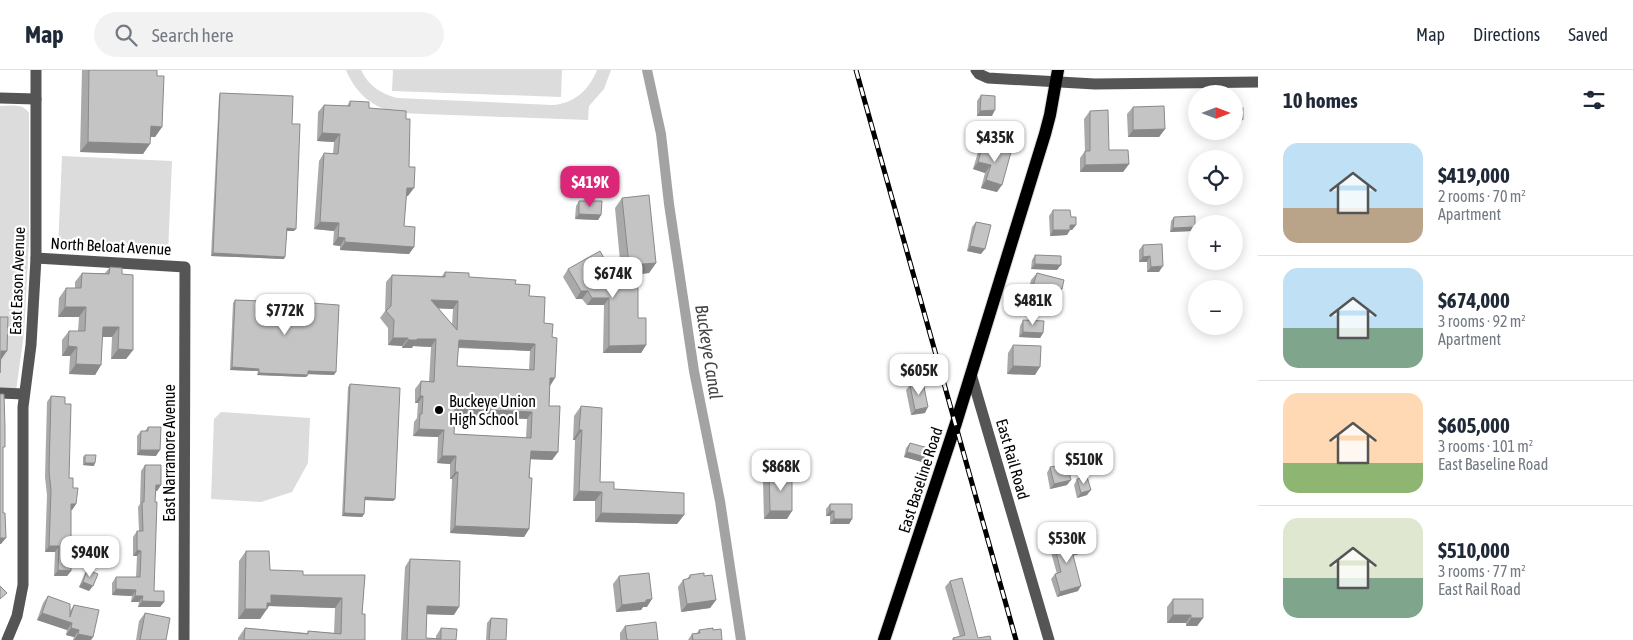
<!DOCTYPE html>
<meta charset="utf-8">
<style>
:root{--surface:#fff;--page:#f2f2f3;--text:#1f2937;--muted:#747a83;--line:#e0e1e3;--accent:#db2777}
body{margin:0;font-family:"Asap Condensed",sans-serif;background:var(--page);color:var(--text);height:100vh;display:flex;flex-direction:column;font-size:19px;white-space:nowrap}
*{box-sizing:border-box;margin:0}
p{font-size:16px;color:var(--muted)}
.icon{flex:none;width:28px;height:28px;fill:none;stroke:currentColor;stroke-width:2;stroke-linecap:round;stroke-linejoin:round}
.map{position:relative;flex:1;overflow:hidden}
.sheet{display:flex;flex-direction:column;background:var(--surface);width:375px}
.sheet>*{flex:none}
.needle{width:32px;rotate:90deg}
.fabs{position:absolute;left:1188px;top:15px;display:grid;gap:10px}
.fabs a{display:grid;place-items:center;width:55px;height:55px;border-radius:50%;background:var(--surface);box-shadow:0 2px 12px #0003;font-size:25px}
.price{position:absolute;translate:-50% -42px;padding:0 11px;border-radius:10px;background:#fff;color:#222;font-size:16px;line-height:32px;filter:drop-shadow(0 1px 2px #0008)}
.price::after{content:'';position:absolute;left:50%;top:30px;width:15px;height:11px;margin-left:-8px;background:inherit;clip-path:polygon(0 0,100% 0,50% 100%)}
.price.current{background:var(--accent);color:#fff}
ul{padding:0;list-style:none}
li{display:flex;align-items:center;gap:15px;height:125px;padding:0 25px}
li+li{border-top:1px solid var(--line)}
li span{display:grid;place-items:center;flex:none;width:140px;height:100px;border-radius:15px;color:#555}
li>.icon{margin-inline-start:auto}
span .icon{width:60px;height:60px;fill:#fffc;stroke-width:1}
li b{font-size:21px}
h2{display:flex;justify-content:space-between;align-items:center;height:60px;padding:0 25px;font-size:21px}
header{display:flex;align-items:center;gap:30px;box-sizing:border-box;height:70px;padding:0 25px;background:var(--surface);border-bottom:1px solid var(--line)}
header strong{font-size:24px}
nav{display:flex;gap:28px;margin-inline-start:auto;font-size:18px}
.search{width:350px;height:45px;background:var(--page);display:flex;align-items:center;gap:12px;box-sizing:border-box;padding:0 18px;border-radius:28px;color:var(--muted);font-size:19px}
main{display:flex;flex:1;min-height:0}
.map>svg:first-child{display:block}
</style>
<header>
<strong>Map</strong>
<div class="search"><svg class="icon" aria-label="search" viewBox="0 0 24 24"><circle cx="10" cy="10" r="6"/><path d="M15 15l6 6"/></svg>Search here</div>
<nav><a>Map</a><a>Directions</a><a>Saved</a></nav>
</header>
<main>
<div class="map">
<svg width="1258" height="570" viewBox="0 0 1258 570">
<rect width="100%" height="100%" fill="#fff"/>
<g fill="#dcdcdc">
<path d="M346 0H361C368 15 381 24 397 28L552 35C574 34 589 20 597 0H611L604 19 589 36 588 50 398 43C373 38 356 24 346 0Z"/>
<path d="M393 0H562L561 27 392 21Z"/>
<path d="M0 36C10 36 23 33 29 43V171L24 263 16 321 0 320Z"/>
<path d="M62 86 172 91 168 183 58 178Z"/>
<path d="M221 342 310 348 308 393 292 422 261 432 211 429 214 349Z"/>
</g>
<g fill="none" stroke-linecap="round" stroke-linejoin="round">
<path stroke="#a3a3a3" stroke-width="10" d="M647 0 661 64 669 134 694 301 720 431 741 570"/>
<defs>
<path id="major" d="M884 570 956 353 1045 64 1050 45 1058 0"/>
</defs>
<use href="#major" stroke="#dbdbdb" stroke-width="14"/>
<g stroke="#555" stroke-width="11">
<path d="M976 0 979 4 988 8 1095 14 1258 12"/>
<path d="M0 28 36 29"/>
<path d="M36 188 185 197 184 570"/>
<path d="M971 304 1049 570"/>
<path d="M0 323 24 324"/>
<path d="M7 570 17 546 23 515V337L31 275 36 188V0"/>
</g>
<use href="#major" stroke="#000" stroke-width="12"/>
<defs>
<path id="rail" d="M856 0 1016 570"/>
</defs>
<use href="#rail" stroke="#000" stroke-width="5"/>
<use href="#rail" stroke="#fff" stroke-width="3" stroke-dasharray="9" stroke-linecap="butt"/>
</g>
<g fill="#a9a9a9" fill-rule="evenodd">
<path d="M82 0H157V6L162 57 155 67H150L143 84 80 82Z"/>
<path d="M220 23 294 161H287L284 189 211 186 219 26Z"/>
<path d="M981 25 992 46H977V31Z"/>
<path d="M350 31 369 38 406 49 408 126H406L404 156 414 177 409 184 340 180V176L333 175 334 161 314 159 319 91 324 83 333 84 334 72 317 71 318 42 324 35 347 36Z"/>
<path d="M1133 37 1165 59 1159 67H1128L1127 44Z"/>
<path d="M1090 41 1109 80 1129 94 1123 102H1080V88L1085 81 1084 49Z"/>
<path d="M983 74 1011 82 997 122 981 118 985 103 973 99 978 82Z"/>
<path d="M622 128 656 193 649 203 630 205 638 248 646 275 641 283H603L604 235H587L582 229H576L563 207 568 199 612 202 621 201 615 138Z"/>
<path d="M579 131 601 145 598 150 575 149 576 136Z"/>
<path d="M1053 140 1071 147 1076 155 1072 160H1070L1067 165 1050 166 1049 146Z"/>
<path d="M1174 147 1195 157 1193 161 1170 162 1171 151Z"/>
<path d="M976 152 981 184 967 181 972 157Z"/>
<path d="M1143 175 1159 202H1147V192H1139V180Z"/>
<path d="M1035 185 1057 200 1031 199 1032 190Z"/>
<path d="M110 197 122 204 133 280 126 289H111L112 267H102L101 295 95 305 69 304 70 286H62V270L69 261H78L79 247H58L59 228 66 218H75V212L82 203H105Z"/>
<path d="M445 202 469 207 515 214 529 226 544 253 550 316 549 336 558 382 552 390 530 389 529 459 524 467 450 463 452 409H450V394L437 393 438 367 413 366 414 352 417 348 418 333H415V319L421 311 429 312 431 277 413 276 412 278H402V276L388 275V258L380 248 385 241 386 212 392 205 442 206ZM438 238 453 239 452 255ZM458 278 530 281 529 300 457 296ZM455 346 527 349 526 368 454 364Z"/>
<path d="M1037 203 1062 219 1056 226 1048 245 1016 236 1020 225 1025 217 1029 218 1031 210Z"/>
<path d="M263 227 311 233 334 305 308 304 306 307 257 305 258 301 230 300 233 233 235 230 261 231Z"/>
<path d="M1023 250 1043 263 1040 268 1019 267 1020 256Z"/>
<path d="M1013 275 1035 305 1007 304 1008 283Z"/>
<path d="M350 314 395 429 393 431 365 430 364 444 362 447 342 446 348 317Z"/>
<path d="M910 315 925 343 911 345 906 320Z"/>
<path d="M51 326 65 334 69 408 73 418 76 434 72 440H71V501L67 506H54L55 482H45L47 425 45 407 47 332Z"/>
<path d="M581 336 600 412 614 419 684 445 677 454 595 452V431H573L575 370H573L574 346Z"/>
<path d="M148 357 156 386 137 385V366L141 361H145Z"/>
<path d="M910 373 922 392 904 387 906 378Z"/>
<path d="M85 385 94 396 83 395V387Z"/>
<path d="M145 395 161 415 157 421H155L154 521 164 532 160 537H138L139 532H131L132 526 112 525V513L116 507H136L137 486H133V467L137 461H139L138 437 140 434 141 401Z"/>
<path d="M1050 397 1067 415 1050 419 1047 403Z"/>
<path d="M769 403 787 449H764L763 411Z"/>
<path d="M1077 409 1087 425 1077 428 1074 415Z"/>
<path d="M830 434 852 449 849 454H830V446H826V439Z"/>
<path d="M1053 470 1074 489 1078 521 1057 527 1051 509 1055 504H1057L1049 475Z"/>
<path d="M246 481 270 500 303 505H365L362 544 365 570H238V568L245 558 307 563 308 561 334 563 335 538 269 536 260 549H238L239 491Z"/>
<path d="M410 489 454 545 426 544V568L436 569V566L441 558 456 570H401L405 497Z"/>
<path d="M87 500 89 521 79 517 84 505Z"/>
<path d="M690 505 704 506 716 530 710 538 681 542 678 517 683 510 687 509Z"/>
<path d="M619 506 647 537H643L641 540 616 542 613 514Z"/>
<path d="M950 511 978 568 991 570H952L953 568 960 567 945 517Z"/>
<path d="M48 526 70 541 74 535 93 567 91 570H73L74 567 66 565 67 560 37 550 43 533Z"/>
<path d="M1173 529 1203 548 1197 556H1186V553H1167V537Z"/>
<path d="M145 543 166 570H136L139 551Z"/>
<path d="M491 548 506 570H486L487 553Z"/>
<path d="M625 556 658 570H620V563Z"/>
<path d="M699 560H713L722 570H688L692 564 697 563Z"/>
</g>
<g fill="#898989">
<path d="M995 40 992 46H977L980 41Z"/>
<path d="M1234 49H1243L1239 54H1234Z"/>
<path d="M151 56 162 57 155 67 143 66Z"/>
<path d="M1165 59 1159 67H1128L1133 60Z"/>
<path d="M322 63 340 64 334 72 317 71Z"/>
<path d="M88 72 150 74 143 84 80 82Z"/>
<path d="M978 92 991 95 985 103 973 99Z"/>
<path d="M1129 94 1123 102H1080L1085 95Z"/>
<path d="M986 110 1002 115 997 122 981 118Z"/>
<path d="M407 118H414L408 126H401Z"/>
<path d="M579 144 601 145 598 150 575 149Z"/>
<path d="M320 152 339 153 334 161 314 159Z"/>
<path d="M1070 155H1076L1072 160H1070L1067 165 1050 166 1053 160Z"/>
<path d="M1195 157 1193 161 1170 162 1173 158Z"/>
<path d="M287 158 296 159 294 161H285Z"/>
<path d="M338 167 345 168 340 176 333 175Z"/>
<path d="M345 172 414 177 409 184 340 180Z"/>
<path d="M970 176 985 179 981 184 967 181Z"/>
<path d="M213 183 285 187 284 189 211 186Z"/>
<path d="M1150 186 1147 192H1139L1143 187Z"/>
<path d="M656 193 649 203 622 206 629 195Z"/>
<path d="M1035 194 1061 195 1057 200 1031 199Z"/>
<path d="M1163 196 1159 202H1147L1151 197Z"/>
<path d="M1058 218 1062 219 1057 226 1053 225Z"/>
<path d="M581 221H588L582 229H576Z"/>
<path d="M592 228H609L604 235H587Z"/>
<path d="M1022 229 1053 237 1048 245 1016 236Z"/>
<path d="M431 230 458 231 453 239 425 238Z"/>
<path d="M65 237H86L79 247H58Z"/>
<path d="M103 257H119L112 267H96Z"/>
<path d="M1023 262 1043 263 1040 268 1019 267Z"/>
<path d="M393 268H408L402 276 388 275Z"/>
<path d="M417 269H436L431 277 413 276 412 278H402L408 270Z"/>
<path d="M459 270 535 274 530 281 453 277Z"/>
<path d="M646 275 641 283H603L609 276Z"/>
<path d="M68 276 77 277 70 286H62Z"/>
<path d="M118 279 133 280 126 289H111Z"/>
<path d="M1 281H7L0 291Z"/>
<path d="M76 294 101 295 95 305 69 304Z"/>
<path d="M1013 296 1040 297 1035 305 1007 304Z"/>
<path d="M232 297 259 299 258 301 230 300Z"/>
<path d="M308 301 336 302 334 305 306 304Z"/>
<path d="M259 303 308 305 306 307 257 305Z"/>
<path d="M550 308H555L550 316Z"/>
<path d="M420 326H423L418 333H415Z"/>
<path d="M928 337 925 343 911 345 915 340Z"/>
<path d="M455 338 532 342 527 349 450 345Z"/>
<path d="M419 359 444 360 438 367 413 366Z"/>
<path d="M579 360H582L575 370H573Z"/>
<path d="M140 380H160L156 386 137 385Z"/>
<path d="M531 381 558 382 552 390 525 389Z"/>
<path d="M907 382 925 387 922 392 904 387Z"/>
<path d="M442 386H456L450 394 437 393Z"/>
<path d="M85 393H95L94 396 83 395Z"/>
<path d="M455 402H458L452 409H450Z"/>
<path d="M1071 410 1067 415 1050 419 1054 414Z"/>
<path d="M156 415H161L157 421H152Z"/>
<path d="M1091 420 1087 425 1077 428 1081 423Z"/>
<path d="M579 421 602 422 595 431H573Z"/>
<path d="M365 427 395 429 393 431 363 430Z"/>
<path d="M71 434H76L72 440H67Z"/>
<path d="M770 441H792L787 449H764Z"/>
<path d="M830 441H834L830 446H826Z"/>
<path d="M344 443 364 444 362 447 342 446Z"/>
<path d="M601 443 684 445 677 454 595 452Z"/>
<path d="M834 449H852L849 454H830Z"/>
<path d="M455 456 529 459 524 467 450 463Z"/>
<path d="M0 468H6L1 474H0Z"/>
<path d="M49 476H59L55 482H45Z"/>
<path d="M137 480 141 481 137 486H133Z"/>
<path d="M58 500 71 501 67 506H54Z"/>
<path d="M83 512 93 516 89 521 79 517Z"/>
<path d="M1081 516 1078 521 1057 527 1060 522Z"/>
<path d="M116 519 136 520 132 526 112 525Z"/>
<path d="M271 525 342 528 335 538 269 536 260 549H238L245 539Z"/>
<path d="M135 526H143L139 532H131Z"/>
<path d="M652 529 647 537H643L641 540 616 542 622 535Z"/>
<path d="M716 530 710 538 681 542 687 534Z"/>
<path d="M142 531 164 532 160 537H138Z"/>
<path d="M427 536 459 537 454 545 421 544Z"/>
<path d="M42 543 72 553 67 560 37 550Z"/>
<path d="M1173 545H1191L1186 553H1167Z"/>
<path d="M1191 548H1203L1197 556H1186Z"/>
<path d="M71 558 79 560 74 567 66 565Z"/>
<path d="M78 564 93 567 91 570H74Z"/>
</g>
<g fill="#c4c4c4" stroke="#898989" fill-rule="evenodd">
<path d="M89 0H157V6H164L162 57 151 56 150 74 88 72Z"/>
<path d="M220 23 293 26 292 54H300L296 159 287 158 285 187 213 183Z"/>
<path d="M981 25 995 26V40L980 41Z"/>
<path d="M350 31 369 32V38L406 41V49H410L409 97H415L414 118H407L404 156 415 157 414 177 345 172V168L338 167 339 153 320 152 324 83 338 84 340 64 322 63 324 35 350 36Z"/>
<path d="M1164 36 1165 59 1133 60V37Z"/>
<rect x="1234" y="38" width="9" height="11"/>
<path d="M1108 40 1109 80H1128L1129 94 1085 95V81H1090V41Z"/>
<path d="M983 74 1011 82 1002 115 986 110 991 95 978 92Z"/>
<path d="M649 125 656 193 629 195 622 128Z"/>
<path d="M579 131H602L601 145 579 144Z"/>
<path d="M1053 140H1070L1071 147H1076V155H1070V160H1053Z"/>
<path d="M1195 146V157L1173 158 1174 147Z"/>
<path d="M976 152 991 155 985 179 970 176Z"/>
<path d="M1162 174 1163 196 1151 197 1150 186 1143 187V175Z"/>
<path d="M600 181 612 202 627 201 638 219V248H646V275L609 276V228H592L588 221H581L568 199Z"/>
<path d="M1035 185 1061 186V195L1035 194Z"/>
<path d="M110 197 122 198V204L133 205V280L118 279 119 257H103L101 295 76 294 77 277 68 276 69 261H85L86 237H65L66 218H81L82 203 109 204Z"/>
<path d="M445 202 469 203V207L516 210 515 214 530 215 529 226 545 227 544 253 553 254 552 267 557 268 555 308H550L549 336H560L558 382 531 381 529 408H532L529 459 455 456 458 402H455L456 386H442L444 360 419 359 420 344H422L423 326H420L421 311 434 312 436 269H417V270H408V268H393L394 250 386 241 391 236 392 205 445 207ZM431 230 458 231 457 260ZM459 270 535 274 534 300 457 296ZM455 338 532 342 531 368 454 364Z"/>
<path d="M1037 203 1064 210 1062 219 1058 218 1053 237 1022 229 1025 217 1032 219Z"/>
<path d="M263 227 311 230V233L339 235 336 302 308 301V305L259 303V299L232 297 235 230 263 231Z"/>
<path d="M0 247H8L7 281H1L0 303Z"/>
<path d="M1023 250 1044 251 1043 263 1023 262Z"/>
<path d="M1013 275 1041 276 1040 297 1013 296Z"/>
<path d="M923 312 928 337 915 340 910 315Z"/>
<path d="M350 314 400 318 395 429 365 427 364 444 344 443Z"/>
<path d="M0 324H4L5 358V377H3V443H5L6 468H0Z"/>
<path d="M51 326 65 327V334H71L69 408H73V418H78L76 434H71V501L58 500 59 476H49L51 420 49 401Z"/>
<path d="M581 336 602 338 600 412H614V419L684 423V445L601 443 602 422 579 421 582 360H579Z"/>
<path d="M148 357H161L160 380H140L141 361H148Z"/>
<path d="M910 373 928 378 925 387 907 382Z"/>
<path d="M85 385H96L95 393H85Z"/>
<path d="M1067 394 1071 410 1054 414 1050 397Z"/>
<path d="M145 395H161V415H156L155 432H157L154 521H164V532L142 531 143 526H135L136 520 116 519V507H140L141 481 137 480V461H143L142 432H144Z"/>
<path d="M769 403H792V441H770Z"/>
<path d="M1087 407 1091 420 1081 423 1077 409Z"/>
<path d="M830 434H852V449H834V441H830Z"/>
<path d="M1072 465 1078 484 1073 485 1081 516 1060 522 1055 504 1061 502 1053 470Z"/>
<path d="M246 481H269L270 500 303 501V505H365L362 544H365V570H244L245 558 308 564V561L341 564 342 528 271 525V533H267V539H245Z"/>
<path d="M410 489 460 491 459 537 427 536 426 568 441 569V558L457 559 456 570H407Z"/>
<path d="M87 500 98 504 93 516 83 512Z"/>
<path d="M649 503 652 529 646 530V532L622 535 619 506Z"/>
<path d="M704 503V506L712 505 716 530 687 534 683 510 690 508V505Z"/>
<path d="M962 508 978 568 990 566 991 570H954L953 568 965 565 950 511Z"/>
<path d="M0 516 7 523 0 529Z"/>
<path d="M48 526 70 534V547L74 535 99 540 93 567 78 564 79 560 71 558 72 553 42 543Z"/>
<path d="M1173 529H1203V548H1191V545H1173Z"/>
<path d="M145 543 170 548 166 570H140Z"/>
<path d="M491 548 507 549 506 570H489Z"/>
<path d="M656 552 658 570H627L625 556Z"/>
<path d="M713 558V560L721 559 722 570H693L692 564 700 563 699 560Z"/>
</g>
<circle fill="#000" stroke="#fff" stroke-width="2" cx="439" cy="340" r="5"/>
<g text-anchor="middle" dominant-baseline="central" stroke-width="4.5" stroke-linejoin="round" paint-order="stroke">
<g font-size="16" fill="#000" stroke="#fff">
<text transform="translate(111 176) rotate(3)">North Beloat Avenue</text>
<text transform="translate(17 211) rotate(-88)">East Eason Avenue</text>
<text transform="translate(169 383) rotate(-90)">East Narramore Avenue</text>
<text transform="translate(1013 389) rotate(74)">East Rail Road</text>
<text transform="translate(920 410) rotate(-72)">East Baseline Road</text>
</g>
<g font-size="16" fill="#000" stroke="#fff" text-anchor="start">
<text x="449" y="331">Buckeye Union<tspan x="449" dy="18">High School</tspan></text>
</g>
<g font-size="18" font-style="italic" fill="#444" stroke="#fff">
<text transform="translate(709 282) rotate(81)">Buckeye Canal</text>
</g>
</g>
</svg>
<div class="fabs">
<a><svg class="needle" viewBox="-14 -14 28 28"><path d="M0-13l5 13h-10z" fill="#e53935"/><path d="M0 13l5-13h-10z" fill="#747a83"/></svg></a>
<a><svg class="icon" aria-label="locate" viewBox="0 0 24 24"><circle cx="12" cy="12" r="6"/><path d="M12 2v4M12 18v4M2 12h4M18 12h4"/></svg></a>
<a>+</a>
<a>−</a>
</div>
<b class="price" style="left:995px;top:93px">$435K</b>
<b class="price current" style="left:590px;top:138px">$419K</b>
<b class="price" style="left:613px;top:229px">$674K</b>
<b class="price" style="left:1033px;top:256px">$481K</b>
<b class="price" style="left:285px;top:266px">$772K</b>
<b class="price" style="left:919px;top:326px">$605K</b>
<b class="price" style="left:1084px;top:415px">$510K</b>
<b class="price" style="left:781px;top:422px">$868K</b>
<b class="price" style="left:1067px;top:494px">$530K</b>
<b class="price" style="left:90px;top:508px">$940K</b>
</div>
<section class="sheet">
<h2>10 homes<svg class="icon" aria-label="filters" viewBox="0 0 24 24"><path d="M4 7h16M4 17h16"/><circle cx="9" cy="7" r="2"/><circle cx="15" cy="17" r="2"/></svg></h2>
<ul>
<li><span style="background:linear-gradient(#bfe0f5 65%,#b9a48a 0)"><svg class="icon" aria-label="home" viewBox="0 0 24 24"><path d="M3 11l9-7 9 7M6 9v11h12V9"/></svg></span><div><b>$419,000</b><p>2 rooms · 70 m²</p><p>Apartment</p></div></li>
<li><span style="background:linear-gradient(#bfe0f5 60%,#7fa58c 0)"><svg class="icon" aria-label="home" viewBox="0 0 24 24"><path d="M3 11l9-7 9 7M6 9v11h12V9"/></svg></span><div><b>$674,000</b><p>3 rooms · 92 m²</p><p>Apartment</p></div></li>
<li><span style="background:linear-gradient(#ffd9b3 70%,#8fb573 0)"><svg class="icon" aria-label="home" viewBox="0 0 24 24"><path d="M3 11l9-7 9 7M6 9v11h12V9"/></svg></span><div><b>$605,000</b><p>3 rooms · 101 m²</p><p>East Baseline Road</p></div></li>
<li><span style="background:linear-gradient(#dfe7d0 60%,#7fa58c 0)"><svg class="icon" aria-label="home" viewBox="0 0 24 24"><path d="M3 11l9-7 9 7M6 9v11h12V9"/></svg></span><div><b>$510,000</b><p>3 rooms · 77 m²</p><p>East Rail Road</p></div></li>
</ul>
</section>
</main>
